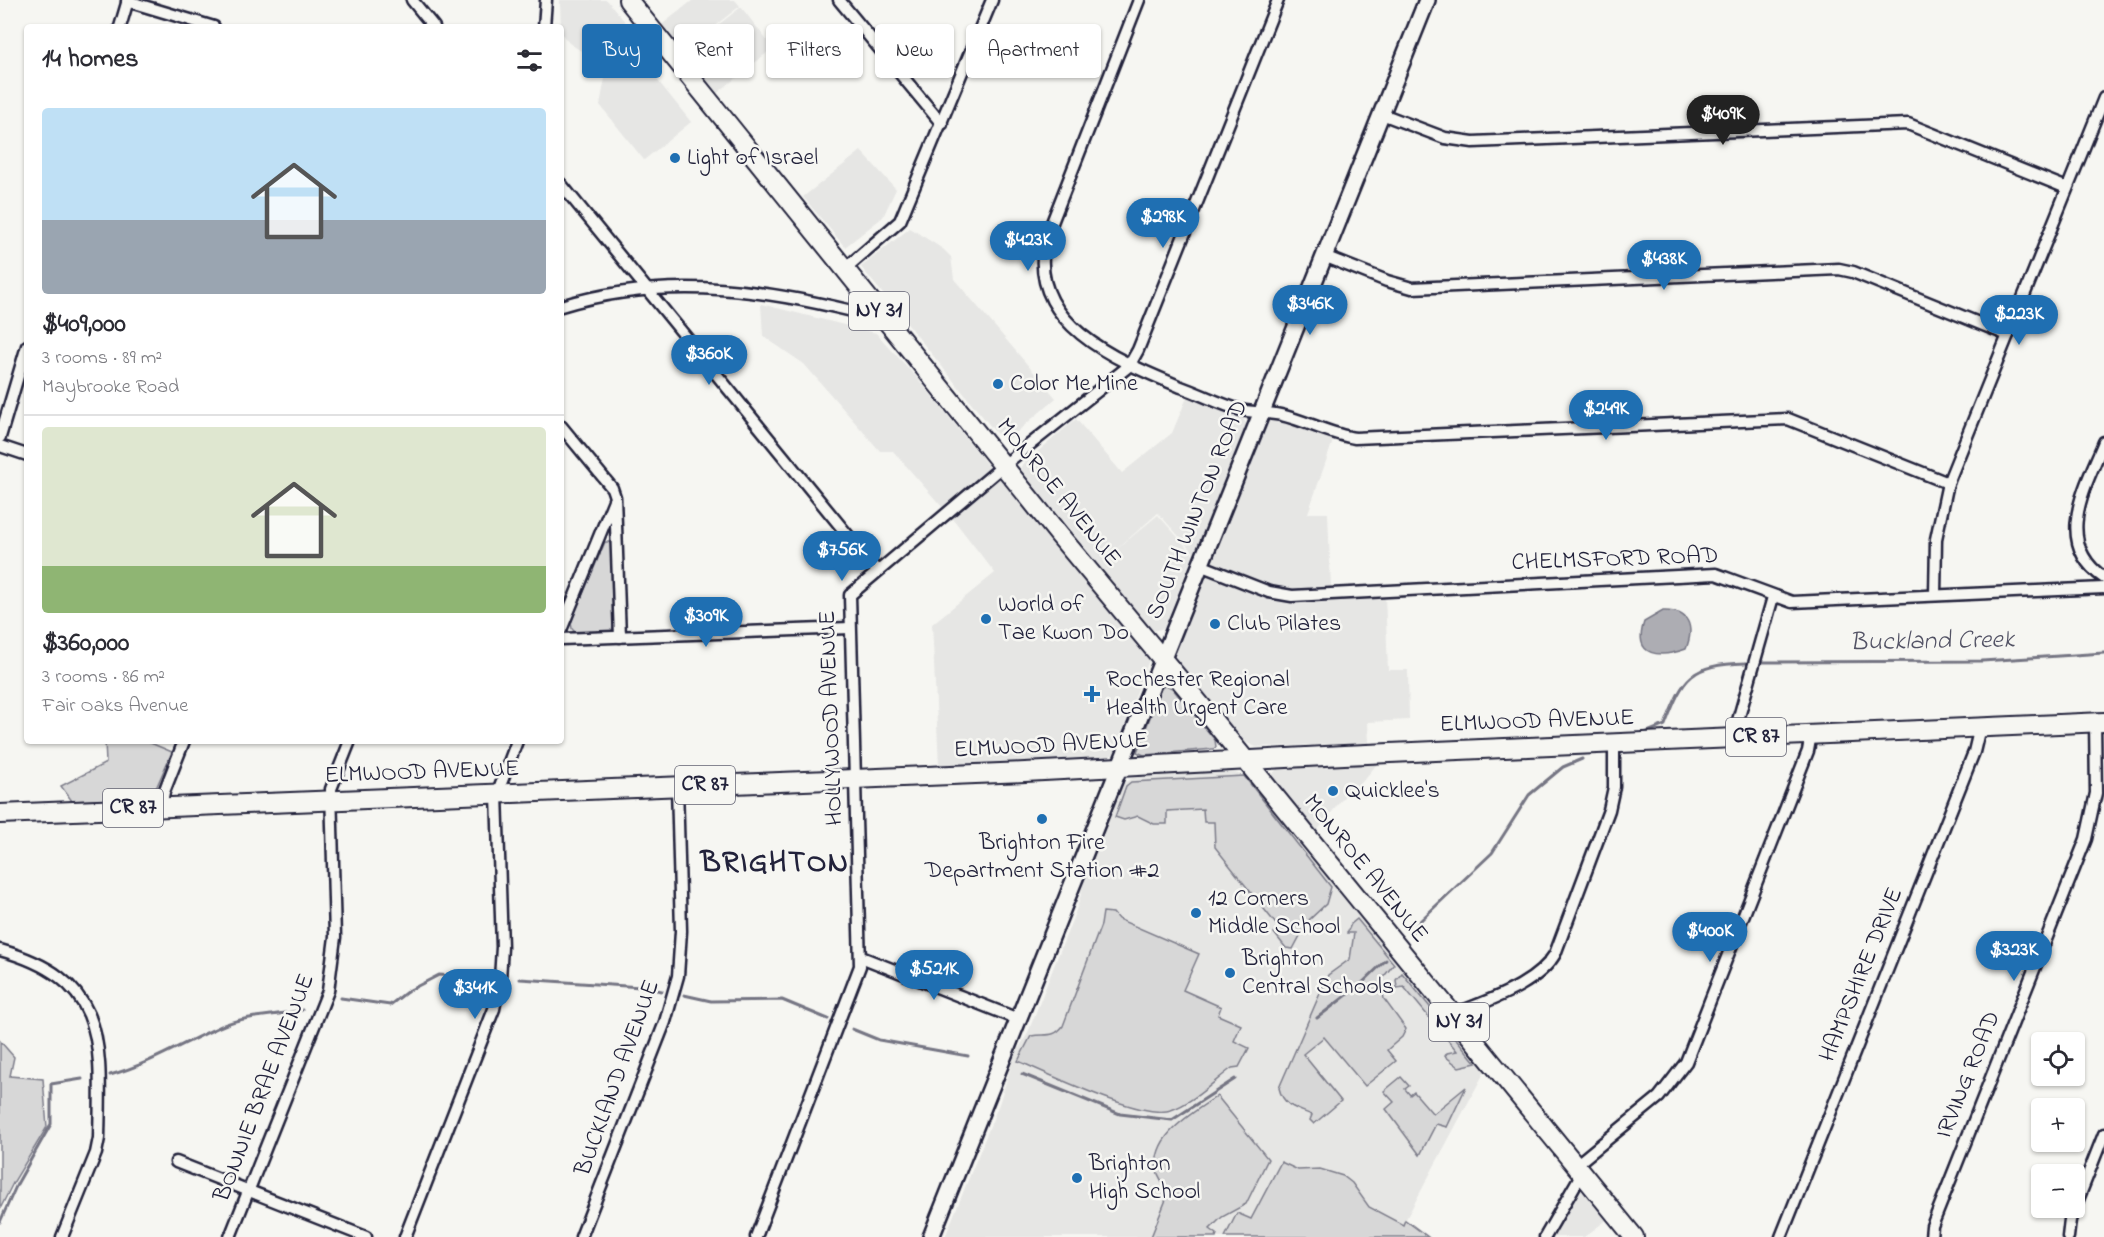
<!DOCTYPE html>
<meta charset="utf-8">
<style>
:root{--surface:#fff;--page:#f2f2f3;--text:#2b2b33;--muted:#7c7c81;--line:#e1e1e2;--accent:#1f6fb2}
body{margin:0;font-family:"Indie Flower",sans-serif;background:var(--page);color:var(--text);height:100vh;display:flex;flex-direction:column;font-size:22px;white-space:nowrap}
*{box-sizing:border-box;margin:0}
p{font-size:20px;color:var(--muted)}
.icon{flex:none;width:33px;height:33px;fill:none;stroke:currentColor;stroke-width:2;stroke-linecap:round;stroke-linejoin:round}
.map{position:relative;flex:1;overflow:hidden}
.sheet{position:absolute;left:24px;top:24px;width:540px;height:720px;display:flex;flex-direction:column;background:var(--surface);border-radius:6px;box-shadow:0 2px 4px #0004}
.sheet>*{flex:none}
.top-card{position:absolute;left:582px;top:24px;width:570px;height:54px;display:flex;gap:12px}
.fabs{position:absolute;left:2031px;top:1032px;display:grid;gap:12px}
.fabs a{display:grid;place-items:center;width:54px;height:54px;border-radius:6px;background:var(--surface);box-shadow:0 2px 4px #0004;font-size:30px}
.price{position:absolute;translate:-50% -51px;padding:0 14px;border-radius:21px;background:var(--accent);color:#fff;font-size:20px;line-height:39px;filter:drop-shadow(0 2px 3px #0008)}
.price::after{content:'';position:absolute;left:50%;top:36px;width:18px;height:14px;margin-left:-9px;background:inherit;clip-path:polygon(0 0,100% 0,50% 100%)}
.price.selected{background:#222;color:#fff}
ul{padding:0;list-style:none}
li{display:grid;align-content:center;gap:12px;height:318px;padding:0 18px}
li+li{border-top:2px solid var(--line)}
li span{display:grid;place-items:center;height:186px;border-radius:6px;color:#555}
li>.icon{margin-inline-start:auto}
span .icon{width:108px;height:108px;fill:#fffc;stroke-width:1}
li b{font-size:26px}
h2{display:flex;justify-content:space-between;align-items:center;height:72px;padding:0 18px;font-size:26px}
.tag{padding:0 21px;border-radius:6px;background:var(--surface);box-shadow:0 2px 4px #0004;font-size:21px;line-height:54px}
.tag.selected{background:var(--accent);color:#fff}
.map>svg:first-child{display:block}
</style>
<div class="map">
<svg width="2104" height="1237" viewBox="0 0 2104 1237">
<rect width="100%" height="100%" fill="#f6f6f2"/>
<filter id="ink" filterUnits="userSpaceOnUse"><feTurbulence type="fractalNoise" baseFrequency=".0167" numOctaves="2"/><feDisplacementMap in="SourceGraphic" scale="12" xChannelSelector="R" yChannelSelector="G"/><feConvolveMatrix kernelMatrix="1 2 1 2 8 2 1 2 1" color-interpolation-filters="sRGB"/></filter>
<g filter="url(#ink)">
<g fill="#e6e6e4">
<path d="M560 0H607L663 68 655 77 691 122 644 160 600 105 606 73 595 60 569 43 561 33Z"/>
<path d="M693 0H735L740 6 680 53 659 27Z"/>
<path d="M741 7 773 48 715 95 681 54Z"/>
<path d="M861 151 896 189 883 217 845 247 803 197Z"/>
<path d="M910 228 943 249 951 257 954 279 1056 398 1010 438H1004L996 433 861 267Z"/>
<path d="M761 304 876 333 920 381 990 468 943 508 893 451H880L804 364 763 336Z"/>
<path d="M1188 395 1243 417 1248 429 1194 553 1158 513 1111 554 1158 515 1193 554 1164 628 1153 631 1022 471V465L1076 419 1122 473 1172 433Z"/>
<path d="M1273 416 1334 438 1308 513H1328L1331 588 1289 591 1211 563 1265 421Z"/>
<path d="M997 478 1004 479 1149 660 1114 753 1108 758 939 765 932 624 995 573 950 515Z"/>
<path d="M1207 574 1290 601 1385 595 1388 670H1408L1409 720 1368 722 1369 743 1256 747 1245 742 1176 659V647Z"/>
<path d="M1377 764 1358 787 1354 784 1317 831 1272 775 1278 768Z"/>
<path d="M1230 771 1244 776 1486 1069 1406 1219 1428 1237H945L999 1104 1015 1054 1027 1035 1078 905 1088 867 1123 783 1133 778Z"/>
<path d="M1586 1192 1608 1219 1584 1237H1552L1577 1193Z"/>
</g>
<g fill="#d7d7d7" stroke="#7c7c89" stroke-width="1.5">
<path d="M605 542H609L612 546 613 627 611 632 576 633 572 629 571 622Z"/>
<path d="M1166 685 1172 688 1215 740 1216 747 1213 749 1144 755 1137 752 1161 688Z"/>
<path d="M105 741H146L172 752 153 795 147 798 72 801 61 786 106 763Z"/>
<path d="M1244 776 1331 887 1326 904 1308 921 1293 949 1286 948 1274 933 1279 928 1215 847 1214 822H1204L1203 809 1167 811V824H1154L1138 816 1124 820 1115 817 1126 786 1131 782Z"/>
<path d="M1103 912 1113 913 1118 919 1199 954 1183 990 1221 1007 1218 1015 1241 1025 1234 1041 1249 1048 1239 1067 1232 1068C1214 1081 1193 1103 1171 1110 1143 1120 1049 1074 1018 1061L1031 1036C1045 1033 1053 1039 1063 1026L1101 925Z"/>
<path d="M1357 919 1394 964 1381 980 1384 999 1406 1029 1402 1037 1387 1050 1396 1061 1365 1086 1324 1037 1303 1054 1341 1101 1314 1124 1310 1120 1312 1115C1297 1109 1283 1106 1279 1088L1328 975 1350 959 1354 933H1347L1351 924Z"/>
<path d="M1402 973 1476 1063 1459 1067 1445 1056 1447 1053 1457 1051 1404 987 1397 988 1396 980Z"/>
<path d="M0 1041 14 1057 10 1076 43 1079 47 1127 13 1183 0 1209Z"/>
<path d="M1401 1077 1409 1086 1405 1089 1410 1095 1414 1092 1433 1114 1466 1087 1447 1127 1436 1124 1420 1155 1386 1109 1394 1102 1384 1091Z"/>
<path d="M1217 1096 1268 1159 1246 1204 1222 1217 1210 1229 1217 1234 1216 1237H1151L1169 1192C1165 1186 1159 1178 1157 1171 1151 1135 1193 1113 1217 1096Z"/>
<path d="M1281 1162 1298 1170 1320 1169 1343 1176 1352 1183 1369 1207 1403 1225 1405 1220 1428 1237H1225L1237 1213 1251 1219Z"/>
</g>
<path fill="#adadb3" stroke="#757583" stroke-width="1.5" d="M1663 611C1689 610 1695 626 1686 649 1661 658 1632 658 1644 622Z"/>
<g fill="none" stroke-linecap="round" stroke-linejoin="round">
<g stroke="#757583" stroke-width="3">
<path d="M1761 662 1982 661 2104 653"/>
<path d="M1645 733 1665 725C1684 676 1690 665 1746 663"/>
<path d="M1411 933 1421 920 1492 853 1529 795 1563 767 1582 759"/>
<path d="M520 979 641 987 662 991"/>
<path d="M684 995 711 1001 782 1000 828 1019"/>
<path d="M341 998 390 1005 408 991 439 975 481 978"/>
<path d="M1317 1018 1360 985 1386 960"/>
<path d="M852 1029 879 1040 968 1056"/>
<path d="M1022 1074 1120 1114 1172 1120 1235 1079"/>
<path d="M110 1075C151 1064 186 1041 224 1025 247 1015 277 1016 302 1010"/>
<path d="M0 1222 17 1184 51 1124V1084L82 1079"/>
</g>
<defs>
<g id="street">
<path d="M412 0 434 27"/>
<path d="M839 0 942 124"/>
<path d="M1139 0 1046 238C1024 323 1118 361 1181 387 1201 394 1221 405 1241 410 1254 413 1268 412 1281 415 1307 421 1329 434 1355 438L1788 419 1948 483"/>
<path d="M127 1 214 27"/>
<path d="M120 27 128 0"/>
<path d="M544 27 546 0"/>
<path d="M1382 114 1445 138 1473 142 1908 124 2067 188"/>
<path d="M561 184 877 571"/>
<path d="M1324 256 1387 281 1412 288 1839 269 1853 272 2008 335"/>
<path d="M846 268 900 221 992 0"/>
<path d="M561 306C669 273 776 290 883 319"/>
<path d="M561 426 612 488 615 497 620 637"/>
<path d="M0 437 27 346"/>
<path d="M2104 442C2086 486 2052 542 2104 578"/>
<path d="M0 446 27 455"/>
<path d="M1200 565 1269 592 1292 596 1716 574 1792 602 2104 588"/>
<path d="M1935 595 1936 539 1948 483 2104 98"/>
<path d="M561 630 614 500"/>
<path d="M561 639 850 628"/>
<path d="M1733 738 1773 597"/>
<path d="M161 807 164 792 184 741"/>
<path d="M0 950C108 980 101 1042 99 1138L96 1153 62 1237"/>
<path d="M861 957 1018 1019"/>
<path d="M1453 1015C1487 1000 1535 987 1555 954L1609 810 1614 787V743"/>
<path d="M176 1162 366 1237"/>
<path d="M1576 1165 1659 1097 1686 1062 1808 751 1811 734"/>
<path d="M230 1237 328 991 335 937 331 789 350 741"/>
<path d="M405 1237 494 1009 500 979 502 947 497 794 517 741"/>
<path d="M581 1237 665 1022 678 976 681 931 677 786"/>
<path d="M756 1237 860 966 850 595 1004 465 1129 366 1138 350 1278 0"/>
<path d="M1545 1237 1582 1173"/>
<path d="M1781 1237 1974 752 1980 727"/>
<path d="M1931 1237 1932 1226 2086 839 2096 793 2095 722"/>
<path d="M2068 1237 2070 1220 2104 1134"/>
</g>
<path id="secondary" d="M931 1237 1427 0"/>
<g id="primary">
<path d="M628 0 1060 536 1194 697 1634 1237"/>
<path d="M0 814 1025 772 1344 755 2104 722"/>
</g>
</defs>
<use href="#street" stroke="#22223b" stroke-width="15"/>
<use href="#secondary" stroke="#22223b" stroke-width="20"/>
<use href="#primary" stroke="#22223b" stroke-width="22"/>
<use href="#street" stroke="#f6f6f2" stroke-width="10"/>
<use href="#secondary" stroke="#f6f6f2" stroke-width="15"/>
<use href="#primary" stroke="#f6f6f2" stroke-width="18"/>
</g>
</g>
<g fill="#1f6fb2" stroke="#f6f6f2" stroke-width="2">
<circle cx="675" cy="158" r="6"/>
<circle cx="998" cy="384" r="6"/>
<circle cx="986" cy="619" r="6"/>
<circle cx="1215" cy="624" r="6"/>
<path d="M1089 685h6v6h6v6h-6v6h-6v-6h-6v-6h6z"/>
<circle cx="1333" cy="791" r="6"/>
<circle cx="1042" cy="819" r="6"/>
<circle cx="1196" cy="913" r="6"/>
<circle cx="1230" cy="973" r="6"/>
<circle cx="1077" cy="1178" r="6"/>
</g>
<g text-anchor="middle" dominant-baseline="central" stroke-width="5" stroke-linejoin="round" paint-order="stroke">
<g fill="#f6f6f2" stroke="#626272" stroke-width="1.5">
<rect x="849" y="292" width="60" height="38" rx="4.5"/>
<rect x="1726" y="718" width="60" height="38" rx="4.5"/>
<rect x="675" y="766" width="60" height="38" rx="4.5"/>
<rect x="103" y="789" width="60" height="38" rx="4.5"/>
<rect x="1429" y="1003" width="60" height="38" rx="4.5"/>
</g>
<g font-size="22" font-weight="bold" fill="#22223b">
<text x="879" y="311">NY 31</text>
<text x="1756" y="737">CR 87</text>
<text x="705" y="785">CR 87</text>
<text x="133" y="808">CR 87</text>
<text x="1459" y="1022">NY 31</text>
</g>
<g font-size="24" fill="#22223b" stroke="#f6f6f2" text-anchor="start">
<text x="687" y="158">Light of Israel</text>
<text x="1010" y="384">Color Me Mine</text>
<text x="998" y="605">World of<tspan x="998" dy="28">Tae Kwon Do</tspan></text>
<text x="1227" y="624">Club Pilates</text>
<text x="1106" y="680">Rochester Regional<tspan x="1106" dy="28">Health Urgent Care</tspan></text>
<text x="1345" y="791">Quicklee's</text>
<text x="1042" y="843" text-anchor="middle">Brighton Fire<tspan x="1042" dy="28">Department Station #2</tspan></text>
<text x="1208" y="899">12 Corners<tspan x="1208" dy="28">Middle School</tspan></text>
<text x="1242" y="959">Brighton<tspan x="1242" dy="28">Central Schools</tspan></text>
<text x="1089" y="1164">Brighton<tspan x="1089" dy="28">High School</tspan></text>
</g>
<g font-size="24" fill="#22223b" stroke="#f6f6f2">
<text transform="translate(1058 493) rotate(51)">MONROE AVENUE</text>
<text transform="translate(1198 510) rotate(-68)">SOUTH WINTON ROAD</text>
<text transform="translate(1615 560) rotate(-2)">CHELMSFORD ROAD</text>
<text transform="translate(832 718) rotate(-92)">HOLLYWOOD AVENUE</text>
<text transform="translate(1537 722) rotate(-2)">ELMWOOD AVENUE</text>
<text transform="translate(1051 746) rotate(-3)">ELMWOOD AVENUE</text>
<text transform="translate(422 773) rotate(-2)">ELMWOOD AVENUE</text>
<text transform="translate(1365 869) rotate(51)">MONROE AVENUE</text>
<text transform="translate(1862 975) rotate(-68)">HAMPSHIRE DRIVE</text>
<text transform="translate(1969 1075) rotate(-68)">IRVING ROAD</text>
<text transform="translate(618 1078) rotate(-70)">BUCKLAND AVENUE</text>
<text transform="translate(265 1088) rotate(-69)">BONNIE BRAE AVENUE</text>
</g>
<g font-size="26" font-style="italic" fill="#535365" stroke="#f6f6f2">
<text transform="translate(1932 642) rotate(-1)">Buckland Creek</text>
</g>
<g font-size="30" font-weight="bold" letter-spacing="1.5" fill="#22223b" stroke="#f6f6f2">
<text x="775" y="864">BRIGHTON</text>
</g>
</g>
</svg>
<div class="fabs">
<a><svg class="icon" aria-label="locate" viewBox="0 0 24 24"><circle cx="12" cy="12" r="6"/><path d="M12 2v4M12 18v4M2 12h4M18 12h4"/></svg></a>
<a>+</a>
<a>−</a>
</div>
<b class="price selected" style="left:1723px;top:146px">$409K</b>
<b class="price" style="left:1163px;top:249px">$298K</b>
<b class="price" style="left:1028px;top:272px">$423K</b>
<b class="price" style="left:1664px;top:291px">$438K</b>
<b class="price" style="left:1310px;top:336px">$346K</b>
<b class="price" style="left:2019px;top:346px">$223K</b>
<b class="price" style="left:709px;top:386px">$360K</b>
<b class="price" style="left:1606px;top:441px">$249K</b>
<b class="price" style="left:842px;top:582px">$756K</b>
<b class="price" style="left:706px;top:648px">$309K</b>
<b class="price" style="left:1710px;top:963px">$400K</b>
<b class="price" style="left:2014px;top:982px">$323K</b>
<b class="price" style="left:934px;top:1001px">$521K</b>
<b class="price" style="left:475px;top:1020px">$341K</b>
<div class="top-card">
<a class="tag selected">Buy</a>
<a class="tag">Rent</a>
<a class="tag">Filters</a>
<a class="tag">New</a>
<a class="tag">Apartment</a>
</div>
<section class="sheet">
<h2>14 homes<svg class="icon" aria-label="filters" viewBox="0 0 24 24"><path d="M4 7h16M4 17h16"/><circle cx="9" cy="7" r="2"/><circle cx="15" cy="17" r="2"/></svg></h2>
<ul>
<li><span style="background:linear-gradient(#bfe0f5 60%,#9aa5b1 0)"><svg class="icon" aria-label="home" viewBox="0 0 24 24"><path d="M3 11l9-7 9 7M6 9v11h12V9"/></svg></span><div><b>$409,000</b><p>3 rooms · 89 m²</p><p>Maybrooke Road</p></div></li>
<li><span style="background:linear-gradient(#dfe7d0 75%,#8fb573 0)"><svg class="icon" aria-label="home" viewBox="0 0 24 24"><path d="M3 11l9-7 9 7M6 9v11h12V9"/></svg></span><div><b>$360,000</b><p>3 rooms · 86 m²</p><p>Fair Oaks Avenue</p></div></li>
</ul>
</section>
</div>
